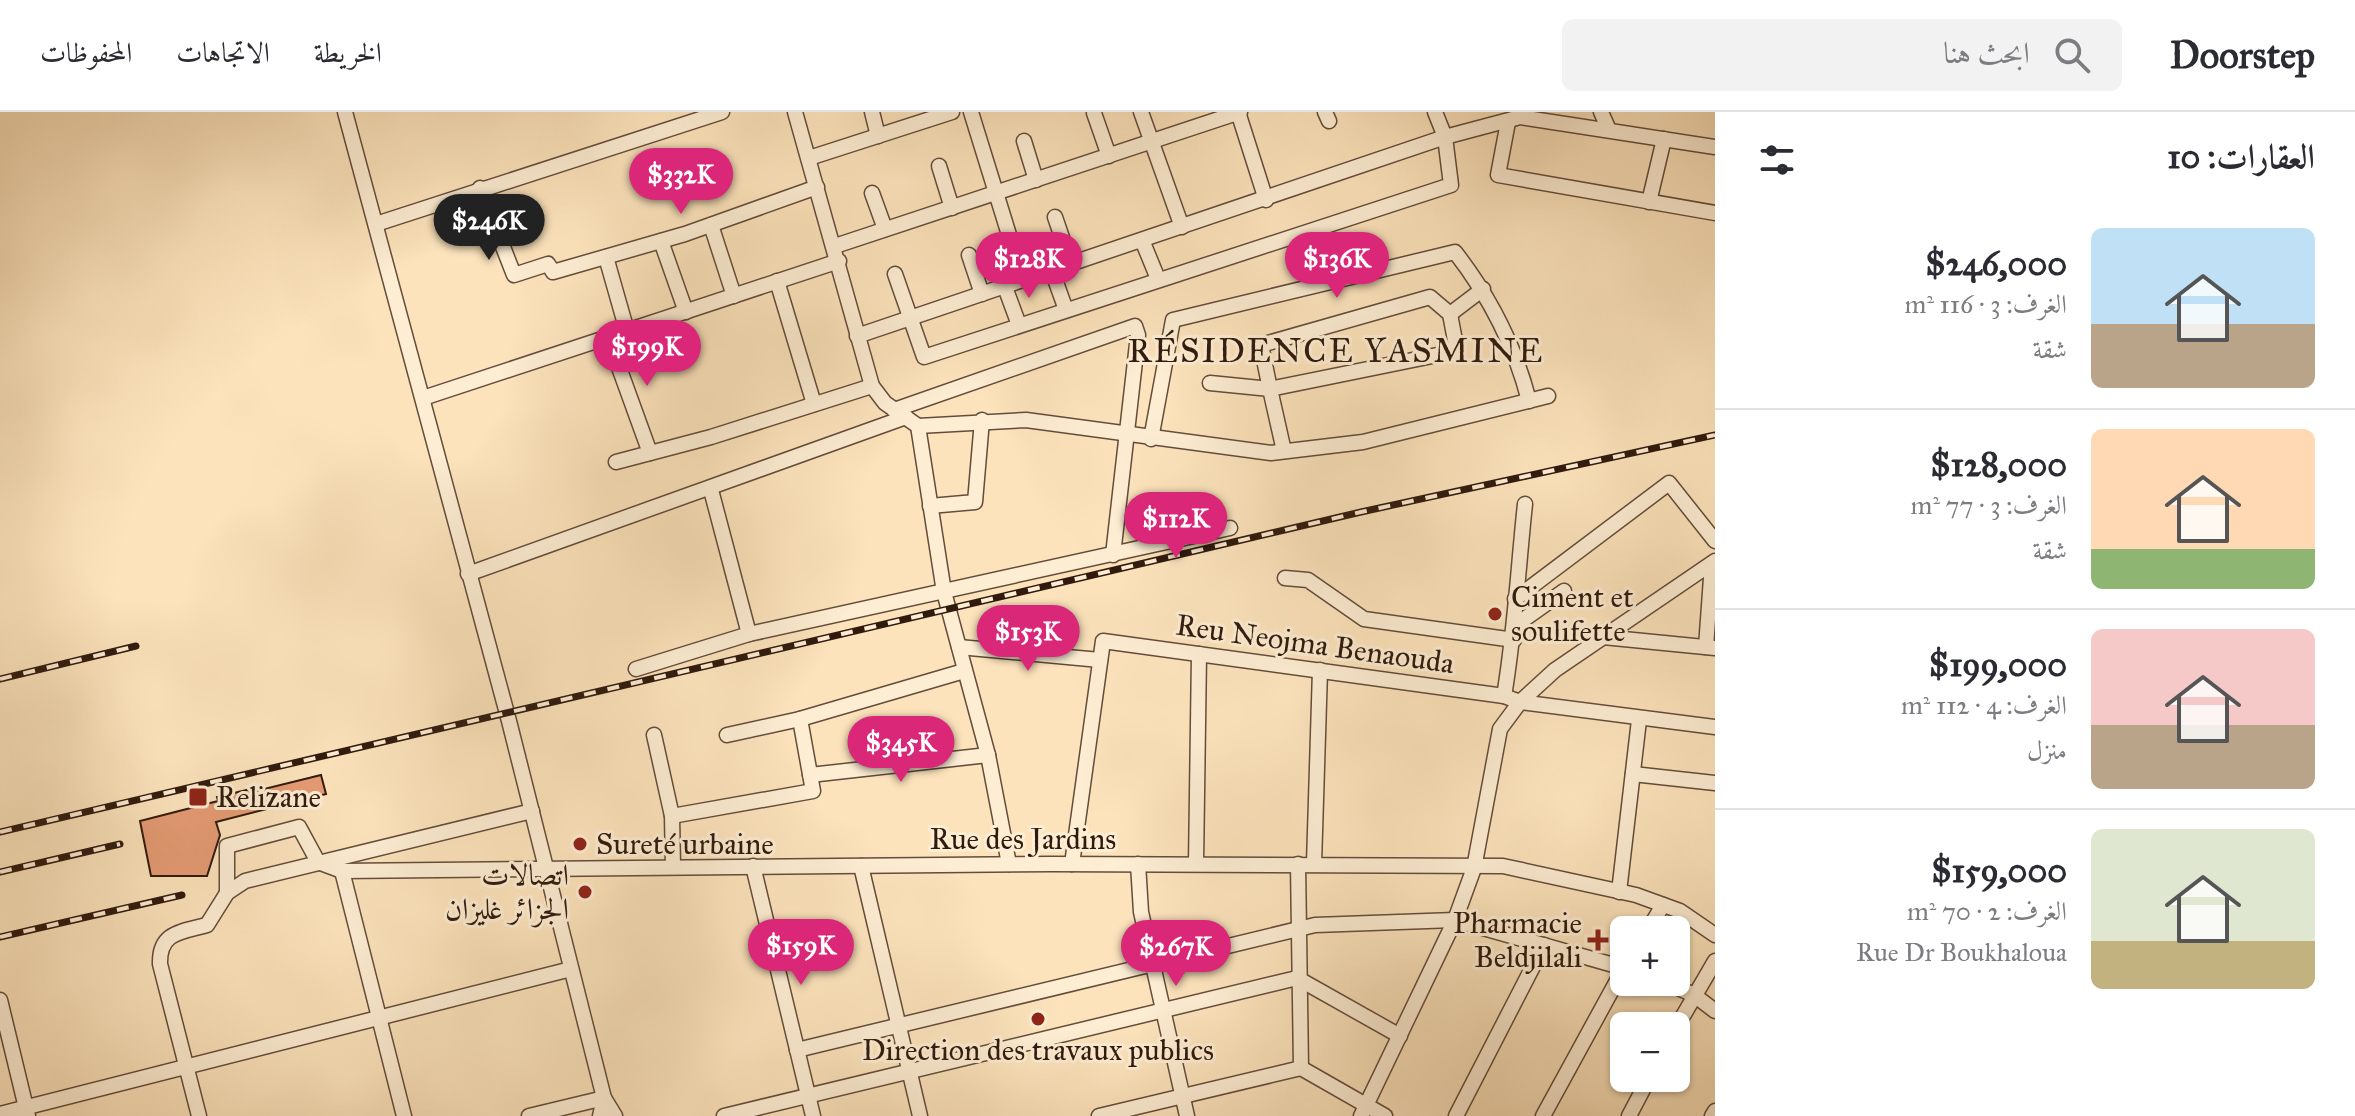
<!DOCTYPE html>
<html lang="ar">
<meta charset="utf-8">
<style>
:root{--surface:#fff;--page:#f2f2f3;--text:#2b2b33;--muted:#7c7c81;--line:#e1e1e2;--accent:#db2777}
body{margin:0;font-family:"IM FELL Great Primer",Amiri,serif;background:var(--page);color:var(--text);direction:rtl;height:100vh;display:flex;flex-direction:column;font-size:30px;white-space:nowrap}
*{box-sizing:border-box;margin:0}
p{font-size:26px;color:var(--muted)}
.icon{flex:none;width:44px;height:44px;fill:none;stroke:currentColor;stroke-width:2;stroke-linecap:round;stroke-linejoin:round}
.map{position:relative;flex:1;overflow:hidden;direction:ltr}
.panel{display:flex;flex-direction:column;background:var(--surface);width:640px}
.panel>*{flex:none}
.buttons{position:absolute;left:1610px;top:804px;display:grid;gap:16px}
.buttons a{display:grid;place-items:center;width:80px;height:80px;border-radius:12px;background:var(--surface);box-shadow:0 2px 6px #0004;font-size:40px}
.price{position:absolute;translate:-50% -68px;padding:0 18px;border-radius:28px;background:var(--accent);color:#fff;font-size:26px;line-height:52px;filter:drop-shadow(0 2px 4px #0008)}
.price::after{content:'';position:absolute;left:50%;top:48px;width:24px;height:18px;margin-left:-12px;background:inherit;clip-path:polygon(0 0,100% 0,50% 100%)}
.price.active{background:#222;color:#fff}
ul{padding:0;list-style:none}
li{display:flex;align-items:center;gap:24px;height:200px;padding:0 40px}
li+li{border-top:2px solid var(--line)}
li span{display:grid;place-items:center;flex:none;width:224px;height:160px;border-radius:12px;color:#555}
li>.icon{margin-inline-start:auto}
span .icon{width:96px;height:96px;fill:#fffc;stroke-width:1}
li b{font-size:34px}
h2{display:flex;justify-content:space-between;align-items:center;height:96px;padding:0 40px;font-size:34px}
header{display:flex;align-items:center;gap:48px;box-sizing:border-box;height:112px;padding:0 40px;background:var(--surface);border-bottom:2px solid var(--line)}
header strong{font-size:38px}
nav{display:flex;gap:44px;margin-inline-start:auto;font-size:28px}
.search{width:560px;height:72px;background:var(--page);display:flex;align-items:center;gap:20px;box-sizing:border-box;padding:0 28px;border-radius:12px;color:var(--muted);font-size:30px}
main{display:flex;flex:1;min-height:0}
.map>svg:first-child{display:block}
</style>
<header>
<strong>Doorstep</strong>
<div class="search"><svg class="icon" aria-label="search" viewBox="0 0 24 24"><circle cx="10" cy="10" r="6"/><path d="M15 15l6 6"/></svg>ابحث هنا</div>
<nav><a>الخريطة</a><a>الاتجاهات</a><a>المحفوظات</a></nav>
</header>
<main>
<section class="panel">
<h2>العقارات: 10<svg class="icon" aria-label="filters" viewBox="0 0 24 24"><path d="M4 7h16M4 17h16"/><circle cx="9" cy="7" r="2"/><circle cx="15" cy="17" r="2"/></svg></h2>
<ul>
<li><span style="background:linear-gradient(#bfe0f5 60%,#b9a48a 0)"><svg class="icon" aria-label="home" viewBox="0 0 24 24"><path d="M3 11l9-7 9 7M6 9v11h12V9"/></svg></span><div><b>$246,000</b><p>الغرف: 3 · 116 m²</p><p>شقة</p></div></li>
<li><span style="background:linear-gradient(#ffd9b3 75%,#8fb573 0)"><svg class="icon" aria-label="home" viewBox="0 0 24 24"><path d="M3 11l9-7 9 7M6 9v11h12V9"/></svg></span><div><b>$128,000</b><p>الغرف: 3 · 77 m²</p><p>شقة</p></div></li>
<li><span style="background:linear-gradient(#f6c9c9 60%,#b9a48a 0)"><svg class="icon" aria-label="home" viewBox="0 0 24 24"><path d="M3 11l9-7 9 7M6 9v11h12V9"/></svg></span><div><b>$199,000</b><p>الغرف: 4 · 112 m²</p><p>منزل</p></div></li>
<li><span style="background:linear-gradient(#dfe7d0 70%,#c2b280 0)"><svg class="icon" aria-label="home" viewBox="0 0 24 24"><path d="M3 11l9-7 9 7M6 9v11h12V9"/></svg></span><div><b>$159,000</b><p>الغرف: 2 · 70 m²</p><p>Rue Dr Boukhaloua</p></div></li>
</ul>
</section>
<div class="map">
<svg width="1715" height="1004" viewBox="0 0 1715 1004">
<rect width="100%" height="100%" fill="#fce3bc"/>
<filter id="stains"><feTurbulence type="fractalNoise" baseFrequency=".0025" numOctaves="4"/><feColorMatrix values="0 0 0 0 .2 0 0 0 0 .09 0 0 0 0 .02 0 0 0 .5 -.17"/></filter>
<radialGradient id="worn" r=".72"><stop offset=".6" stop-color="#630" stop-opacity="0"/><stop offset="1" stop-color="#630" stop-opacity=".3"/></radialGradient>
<path fill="#e59b74" stroke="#301a0e" stroke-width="2" d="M321 663 326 682 216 710 220 723 207 764H151L140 709 218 689 217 685 251 677 252 680Z"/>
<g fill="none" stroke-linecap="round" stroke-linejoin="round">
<defs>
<g id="minor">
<path d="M345 0 509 609 604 986 615 1004"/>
<path d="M795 0 872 274 885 291 918 314 944 480 988 643 1009 752"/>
<path d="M872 0 878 24"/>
<path d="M971 0 1023 168"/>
<path d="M1141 0 1182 115"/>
<path d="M1238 0 1266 88"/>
<path d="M1325 0 1329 9"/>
<path d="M1601 0 1609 18"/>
<path d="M1094 1 1109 44"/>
<path d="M1508 10 1498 63 1715 101"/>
<path d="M1024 29 1036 68"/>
<path d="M809 46 952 0"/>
<path d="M939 54 952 96"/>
<path d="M480 76 514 163 548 152 553 160 685 122 817 75"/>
<path d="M872 81 885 117"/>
<path d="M1649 90 1664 27"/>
<path d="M1055 105 1071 152"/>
<path d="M376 112 722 0"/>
<path d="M711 113 734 184"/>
<path d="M1142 128 1158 167"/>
<path d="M661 129 686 200"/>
<path d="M835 134 1240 0"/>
<path d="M969 143 982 182"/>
<path d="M606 145 627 219"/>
<path d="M1052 159 1066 198"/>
<path d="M895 162 924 245 1451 73 1445 25 1435 0"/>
<path d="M777 169 814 292"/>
<path d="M1005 175 1019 213"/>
<path d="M1450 202 1483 177"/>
<path d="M857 224 1445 25 1520 5 1715 35"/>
<path d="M608 225 650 341"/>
<path d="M1210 271 1270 277 1261 233 1430 185 1450 202 1457 239 1270 277 1284 339"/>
<path d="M423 286 839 149"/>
<path d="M894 298 1135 214 1138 223 1113 443"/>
<path d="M918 314 1026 308 1271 341 1363 330 1548 284"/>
<path d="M1151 327 1173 208 1455 140C1490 185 1515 234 1529 289"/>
<path d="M616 350 711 325 872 274"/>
<path d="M711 378 749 522"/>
<path d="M930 394 975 390 982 308"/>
<path d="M468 462 906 305"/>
<path d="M1285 466 1308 468 1364 507 1514 528"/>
<path d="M1515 487 1669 371 1715 429"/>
<path d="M1516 513 1564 479"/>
<path d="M1603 525 1715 536"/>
<path d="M959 535 1100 548"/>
<path d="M1706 535 1712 452"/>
<path d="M636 557 749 522 1230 416"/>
<path d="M1504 584C1515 520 1518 457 1525 392"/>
<path d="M654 623 672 704 673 755"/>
<path d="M727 623 800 607"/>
<path d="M1633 662 1715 671"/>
<path d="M810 663 988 643"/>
<path d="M672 704 813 679 800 607 964 559"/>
<path d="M1072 752 1103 529 1504 584 1520 590 1715 615"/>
<path d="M1138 752 1141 800 1187 1004"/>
<path d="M1196 752 1199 542"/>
<path d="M1298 752 1301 956"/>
<path d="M1314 752 1320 558"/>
<path d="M753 754 813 1004"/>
<path d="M861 754 920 1004"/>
<path d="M342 759 404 1004"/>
<path d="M1619 780 1639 608"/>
<path d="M227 781V734L299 715 318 750 342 759 1052 752 1503 754 1636 783 1680 799 1715 823"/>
<path d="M1648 818 1663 793"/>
<path d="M1665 870 1694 883 1715 899"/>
<path d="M0 888 28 1004"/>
<path d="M1676 916 1715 849"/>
<path d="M797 938 1315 813 1455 808 1624 856"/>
<path d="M1301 956 1385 1004"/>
<path d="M0 1002 571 857"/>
<path d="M199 1004 160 852C159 820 181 820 207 813L227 781 245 769 532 699"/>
<path d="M529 1004 604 986"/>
<path d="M600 1004 604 986"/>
<path d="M724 1004 1297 866 1400 924"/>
<path d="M1099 1004 1301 956"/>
<path d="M1361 1004 1455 808 1474 756 1500 617 1520 590 1555 558 1715 449"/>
<path d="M1456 1004 1544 833"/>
<path d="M1543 1004 1624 856"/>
<path d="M1629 1004 1649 966"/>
<path d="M1712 1004 1715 999"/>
</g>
</defs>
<use href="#minor" stroke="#634c3a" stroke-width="17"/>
<use href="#minor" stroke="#fdedd3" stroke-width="14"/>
<defs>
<g id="rail">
<path d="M0 567 136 534"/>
<path d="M0 720 1361 400 1715 323"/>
<path d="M0 760 120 732"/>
<path d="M0 825 182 783"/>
</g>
</defs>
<use href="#rail" stroke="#301a0e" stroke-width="7"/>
<use href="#rail" stroke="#fdedd3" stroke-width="4" stroke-dasharray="12" stroke-linecap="butt"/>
</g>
<g fill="#8f2418" stroke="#fdedd3" stroke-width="3">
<circle cx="1495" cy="502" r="8"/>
<rect x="188" y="675" width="20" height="20" rx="4"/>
<circle cx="580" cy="732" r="8"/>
<circle cx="585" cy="780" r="8"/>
<path d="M1594 816h8v8h8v8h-8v8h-8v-8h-8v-8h8z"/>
<circle cx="1038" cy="907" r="8"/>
</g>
<g text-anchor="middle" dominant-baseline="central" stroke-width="6" stroke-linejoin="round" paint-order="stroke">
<g font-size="30" fill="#301a0e" stroke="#fdedd3" text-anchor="start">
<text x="1511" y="485">Ciment et<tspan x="1511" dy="34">soulifette</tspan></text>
<text x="216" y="685">Relizane</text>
<text x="596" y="732">Sureté urbaine</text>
<text x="569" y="763" text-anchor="end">اتصالات<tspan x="569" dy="34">الجزائر غليزان</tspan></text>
<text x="1582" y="811" text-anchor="end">Pharmacie<tspan x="1582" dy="34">Beldjilali</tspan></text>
<text x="1038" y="938" text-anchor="middle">Direction des travaux publics</text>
</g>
<g font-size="30" fill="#301a0e" stroke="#fdedd3">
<text transform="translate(1315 532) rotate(8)">Reu Neojma Benaouda</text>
<text x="1023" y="727">Rue des Jardins</text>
</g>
<g font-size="34" letter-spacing="2" fill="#301a0e" stroke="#fdedd3">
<text x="1336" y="238">RÉSIDENCE YASMINE</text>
</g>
</g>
<rect width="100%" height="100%" filter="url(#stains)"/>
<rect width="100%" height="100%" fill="url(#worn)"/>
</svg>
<div class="buttons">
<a>+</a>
<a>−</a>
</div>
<b class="price" style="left:681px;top:104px">$332K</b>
<b class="price active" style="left:489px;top:150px">$246K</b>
<b class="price" style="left:1029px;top:188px">$128K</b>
<b class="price" style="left:1337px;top:188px">$136K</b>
<b class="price" style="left:647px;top:276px">$199K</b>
<b class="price" style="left:1176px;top:448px">$112K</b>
<b class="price" style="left:1028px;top:561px">$153K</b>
<b class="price" style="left:901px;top:672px">$345K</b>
<b class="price" style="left:801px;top:875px">$159K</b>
<b class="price" style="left:1176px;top:876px">$267K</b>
</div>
</main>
